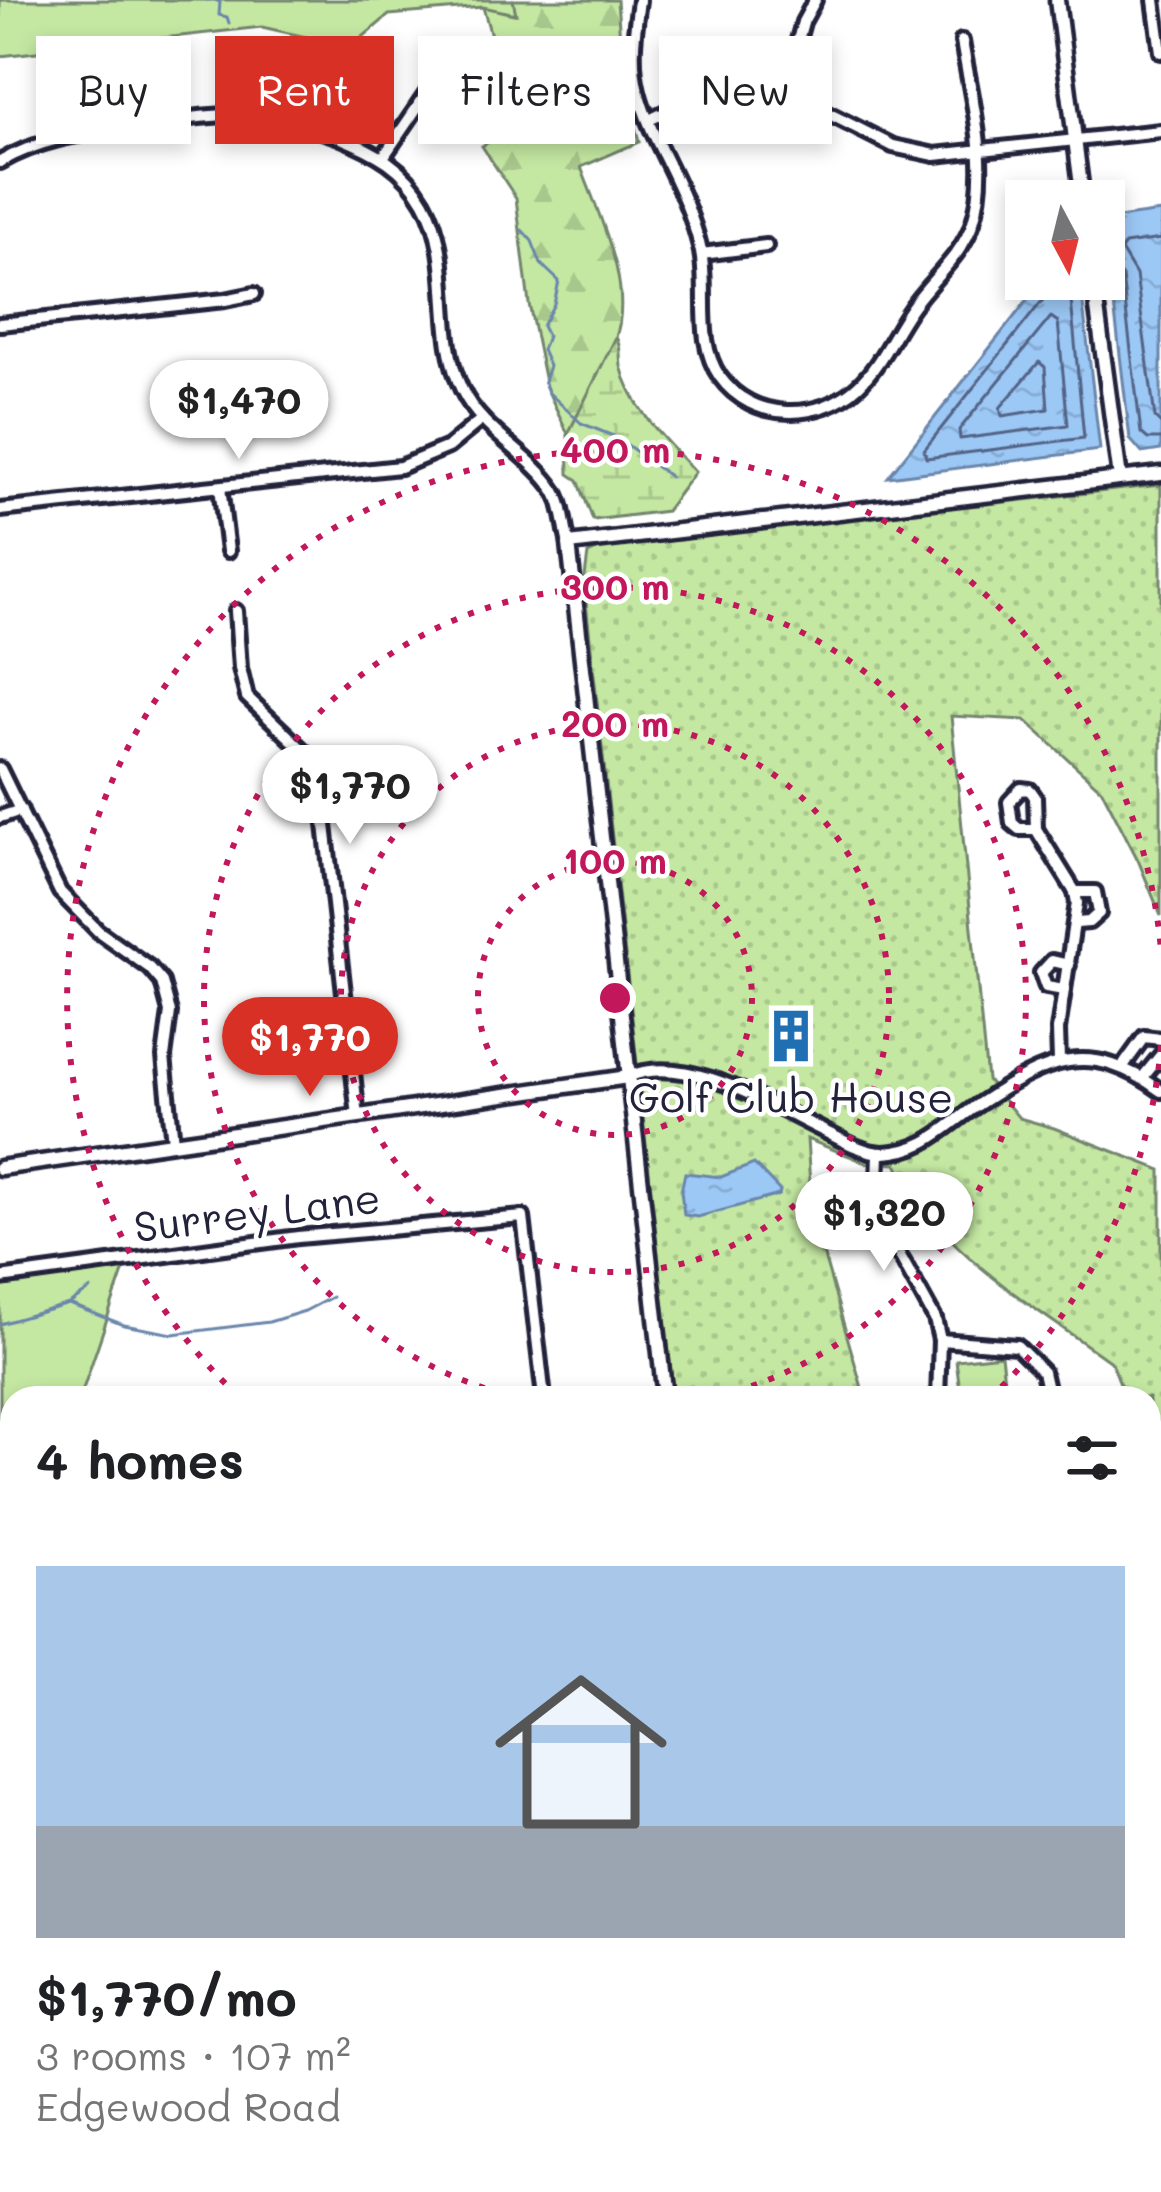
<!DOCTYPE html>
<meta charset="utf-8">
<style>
:root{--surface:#fff;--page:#f6f6f6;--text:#202124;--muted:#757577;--accent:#d93025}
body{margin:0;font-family:Mali,sans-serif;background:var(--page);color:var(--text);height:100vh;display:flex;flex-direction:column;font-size:45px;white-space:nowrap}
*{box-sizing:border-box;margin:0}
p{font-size:39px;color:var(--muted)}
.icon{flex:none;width:66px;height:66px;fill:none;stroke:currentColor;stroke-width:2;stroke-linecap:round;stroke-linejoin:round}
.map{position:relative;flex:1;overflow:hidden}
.sheet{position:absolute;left:0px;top:1386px;width:1161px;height:807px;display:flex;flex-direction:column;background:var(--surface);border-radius:36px 36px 0 0;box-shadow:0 6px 18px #0003}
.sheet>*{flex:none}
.hud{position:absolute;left:36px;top:36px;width:1089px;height:108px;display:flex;gap:24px}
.needle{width:78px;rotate:173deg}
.tools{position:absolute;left:1005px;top:180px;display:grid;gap:24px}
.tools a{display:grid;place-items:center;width:120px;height:120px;border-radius:0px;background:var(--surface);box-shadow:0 6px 18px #0003;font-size:60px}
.price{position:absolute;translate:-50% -102px;padding:0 27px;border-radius:42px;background:#fff;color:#222;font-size:39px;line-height:78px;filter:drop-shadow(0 3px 6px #0008)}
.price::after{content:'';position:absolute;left:50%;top:72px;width:36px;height:27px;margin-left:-18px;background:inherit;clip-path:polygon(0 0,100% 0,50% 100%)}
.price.on{background:var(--accent);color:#fff}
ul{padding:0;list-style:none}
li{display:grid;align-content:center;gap:24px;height:636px;padding:0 36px}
li span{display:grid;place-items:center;height:372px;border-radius:0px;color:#555}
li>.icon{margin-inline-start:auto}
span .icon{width:216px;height:216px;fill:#fffc;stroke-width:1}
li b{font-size:51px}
h2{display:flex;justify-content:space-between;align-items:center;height:144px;padding:0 36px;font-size:51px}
.tag{padding:0 42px;border-radius:0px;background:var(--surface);box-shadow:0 6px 18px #0003;font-size:42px;line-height:108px}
.tag.on{background:var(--accent);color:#fff}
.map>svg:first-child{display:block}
</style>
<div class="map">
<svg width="1161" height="2192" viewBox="0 0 1161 2192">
<defs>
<pattern id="grass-dots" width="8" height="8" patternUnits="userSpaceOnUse" patternTransform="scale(3)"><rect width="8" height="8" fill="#c4e8a2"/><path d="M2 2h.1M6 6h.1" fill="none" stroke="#a8c78c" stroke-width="1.8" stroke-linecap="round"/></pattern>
<pattern id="forest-firs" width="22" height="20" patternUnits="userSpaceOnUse" patternTransform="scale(3)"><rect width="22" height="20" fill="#c4e8a2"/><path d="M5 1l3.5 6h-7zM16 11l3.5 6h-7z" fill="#a8c78c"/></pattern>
<pattern id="wetland-marsh" width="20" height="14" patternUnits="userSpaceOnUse" patternTransform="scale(3)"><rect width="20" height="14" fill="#c4e8a2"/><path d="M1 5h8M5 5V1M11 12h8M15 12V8" fill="none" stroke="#a8c78c"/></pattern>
<pattern id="water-ripples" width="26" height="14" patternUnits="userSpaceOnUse" patternTransform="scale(3)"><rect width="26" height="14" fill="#9cc8f6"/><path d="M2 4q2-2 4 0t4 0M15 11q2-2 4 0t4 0" fill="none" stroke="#86acd4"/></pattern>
</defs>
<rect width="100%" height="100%" fill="#fff"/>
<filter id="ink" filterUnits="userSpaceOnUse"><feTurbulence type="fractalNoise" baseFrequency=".00833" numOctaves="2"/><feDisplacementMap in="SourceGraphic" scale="24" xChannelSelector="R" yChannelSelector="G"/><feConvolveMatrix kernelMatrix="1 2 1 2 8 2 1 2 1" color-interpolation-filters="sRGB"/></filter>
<g filter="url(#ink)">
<path fill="url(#grass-dots)" stroke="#73856e" stroke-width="3" d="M1161 485V916L1138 860 1102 790 1025 720 951 716 987 1080 1019 1118 1054 1128 1161 1170V1581L1149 1583V1398H1118L1121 1386 1112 1363C1037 1308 936 1251 897 1164L867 1163 807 1139 812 1215 865 1398H674L584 584 588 554 606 546Z"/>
<path fill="url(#forest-firs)" stroke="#73856e" stroke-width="3" d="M513 0H617L623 81 639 142 581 167C599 217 635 286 615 340 602 372 583 403 568 434L546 387 529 304 516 198 482 146 516 126 483 7 514 14Z"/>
<path fill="url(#wetland-marsh)" stroke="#73856e" stroke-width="3" d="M616 337C622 348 619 354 621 366 632 409 666 441 695 472L666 511 593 520 578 480 569 474 568 434Z"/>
<g fill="#c4e8a2" stroke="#73856e" stroke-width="3">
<path d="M0 0H513L516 14 483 7 389 15 351 47 262 27 0 56Z"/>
<path d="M124 1269 80 1398H12V1527L0 1524V1286Z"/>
<path d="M1001 1355 1006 1398H961L956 1360Z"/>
<path d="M246 2181H418L419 2192H245Z"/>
</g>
<g fill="url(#water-ripples)" stroke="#6b86ab" stroke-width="3">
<path d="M1161 212V450L1142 453 1130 439 1104 220Z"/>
<path d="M1044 279H1080L1100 450 888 477Z"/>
<path d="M754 1164 780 1191 779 1195 698 1217 684 1215 681 1191 685 1173 721 1177Z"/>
</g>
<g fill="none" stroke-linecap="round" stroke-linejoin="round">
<g stroke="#536486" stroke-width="3">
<path d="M1161 239 1125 244 1121 250 1136 275 1155 418 1161 424"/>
<path d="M1104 265 1115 268 1122 277 1141 433 1148 439H1161"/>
<path d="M1053 279 1050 291 924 450 926 458 1084 438 1069 279"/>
<path d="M1051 317 1058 322 1068 425 960 439 959 430Z"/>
<path d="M1039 362 1045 367 1048 409 1002 416 1000 408Z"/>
</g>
<g stroke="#6b86ab" stroke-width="3">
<path d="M206 0H210"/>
<path d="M215 0 220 2 219 15 227 17 229 23"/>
<path d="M522 230 532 241 541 264 559 281 554 304 542 326 547 336 542 350 549 366 544 381 548 392 581 423 618 438 670 477"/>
<path d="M69 1304 91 1289"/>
<path d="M0 1324 69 1304 124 1325 173 1334 269 1322 305 1311 332 1297"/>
<path d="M0 1442 12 1455"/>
</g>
<defs>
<g id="minor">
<path d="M639 0C635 31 630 60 638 91 649 135 677 174 691 217 695 228 699 241 701 252 709 293 695 341 720 377 752 422 820 422 858 386 882 364 895 329 915 303 934 277 963 254 973 222 991 165 971 98 962 41"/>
<path d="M1154 0 1161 52"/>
<path d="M784 91 803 22 815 0"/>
<path d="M649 120 700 96 746 87 784 91 893 146 935 155 1161 131"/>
<path d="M384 156 433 84"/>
<path d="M0 162C41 138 86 133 132 126 219 114 253 105 339 137 376 152 404 167 424 202 456 259 434 333 462 390 482 432 530 453 555 491 564 506 564 527 569 544"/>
<path d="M702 254 766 246"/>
<path d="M0 324 225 300 254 294"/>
<path d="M220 487 228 551"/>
<path d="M0 510 400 467 448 447 482 419"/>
<path d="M236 611 240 668 247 697 309 756 321 789 358 1117"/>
<path d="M0 769 60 892 98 931 150 968 162 982 170 1012 164 1057 173 1142"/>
<path d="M0 817 21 810"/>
<path d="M1036 829H1019L1012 823 1009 802 1021 789 1030 790 1035 797 1036 829 1075 892 1077 903 1058 1030 1059 1061"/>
<path d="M1075 892H1095L1099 913 1089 922 1077 923"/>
<path d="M1064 990 1046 987 1041 973 1052 961 1069 965"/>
<path d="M1123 1066 1144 1037 1161 1039"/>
<path d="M628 1077C685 1051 772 1106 824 1131 842 1140 864 1153 884 1153 927 1151 946 1126 979 1104 1047 1059 1090 1039 1161 1091"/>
<path d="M1143 1077 1161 1055"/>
<path d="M879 1153 877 1214 935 1319 940 1340 938 1398"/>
<path d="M0 1278 298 1237 523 1217 544 1398"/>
<path d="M940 1340 1017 1346 1043 1372 1049 1398"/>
<path d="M0 1604 12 1608"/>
<path d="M1149 1647 1161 1645"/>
<path d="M1149 1818 1161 1825"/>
<path d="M1149 1964 1161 1971"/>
<path d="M0 2009 12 1988"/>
<path d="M0 2176 12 2174"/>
<path d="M987 2181 988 2192"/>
<path d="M1114 2181 1115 2192"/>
<path d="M226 2192 228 2181"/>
</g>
<g id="tertiary">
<path d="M1057 0 1083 201"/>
<path d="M1093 279 1120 478"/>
<path d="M0 1168 628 1077"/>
<path d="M665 1398 569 544 1161 474"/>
<path d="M743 2181 744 2192"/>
</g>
</defs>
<use href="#minor" stroke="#22223b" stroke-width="20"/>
<use href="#tertiary" stroke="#22223b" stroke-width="21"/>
<use href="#minor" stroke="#fff" stroke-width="10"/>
<use href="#tertiary" stroke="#fff" stroke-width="12"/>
</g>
</g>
<g fill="none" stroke="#c2185b" stroke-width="6" stroke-dasharray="6 12">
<circle cx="615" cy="998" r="137"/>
<circle cx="615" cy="998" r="274"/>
<path d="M519 1398A411 411 0 1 1 711 1398"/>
<path d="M1161 1046A548 548 0 0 1 992 1396M238 1396A548 548 0 1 1 1161 950"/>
</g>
<defs>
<symbol id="building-bare" viewBox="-9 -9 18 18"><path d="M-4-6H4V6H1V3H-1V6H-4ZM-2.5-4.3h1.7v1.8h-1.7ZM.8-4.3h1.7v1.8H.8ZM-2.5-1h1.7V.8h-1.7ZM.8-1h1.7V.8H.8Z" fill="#1f6fb2" stroke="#fff" stroke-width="2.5" paint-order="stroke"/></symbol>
</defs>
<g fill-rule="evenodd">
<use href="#building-bare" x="753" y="998" width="76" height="76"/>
</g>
<g text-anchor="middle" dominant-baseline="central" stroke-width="9" stroke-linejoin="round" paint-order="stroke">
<g font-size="42" fill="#22223b" stroke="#fff">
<text x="791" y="1096">Golf Club House</text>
</g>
<g font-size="42" fill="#22223b" stroke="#fff">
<text transform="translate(257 1211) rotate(-7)">Surrey Lane</text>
</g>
</g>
<circle cx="615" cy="998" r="18" fill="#c2185b" stroke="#fff" stroke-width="6"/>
<g font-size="36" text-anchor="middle" font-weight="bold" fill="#c2185b" stroke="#fff" stroke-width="9" stroke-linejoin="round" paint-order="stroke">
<text x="615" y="463">400 m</text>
<text x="615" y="600">300 m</text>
<text x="615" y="737">200 m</text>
<text x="615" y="874">100 m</text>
</g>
</svg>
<div class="tools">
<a><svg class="needle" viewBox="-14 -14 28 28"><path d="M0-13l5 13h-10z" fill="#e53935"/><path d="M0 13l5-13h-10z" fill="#757577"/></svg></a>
</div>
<b class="price" style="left:239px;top:462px">$1,470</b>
<b class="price" style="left:350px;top:847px">$1,770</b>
<b class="price on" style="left:310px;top:1099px">$1,770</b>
<b class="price" style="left:884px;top:1274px">$1,320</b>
<div class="hud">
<a class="tag">Buy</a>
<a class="tag on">Rent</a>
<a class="tag">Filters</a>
<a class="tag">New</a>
</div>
<section class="sheet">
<h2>4 homes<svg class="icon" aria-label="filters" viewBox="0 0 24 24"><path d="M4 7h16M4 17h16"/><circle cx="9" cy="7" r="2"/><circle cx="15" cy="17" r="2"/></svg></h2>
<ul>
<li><span style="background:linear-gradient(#a9c7e8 70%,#9aa5b1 0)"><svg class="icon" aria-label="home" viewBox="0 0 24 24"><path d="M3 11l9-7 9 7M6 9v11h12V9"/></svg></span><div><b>$1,770/mo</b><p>3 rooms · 107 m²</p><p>Edgewood Road</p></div></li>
</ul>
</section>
</div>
